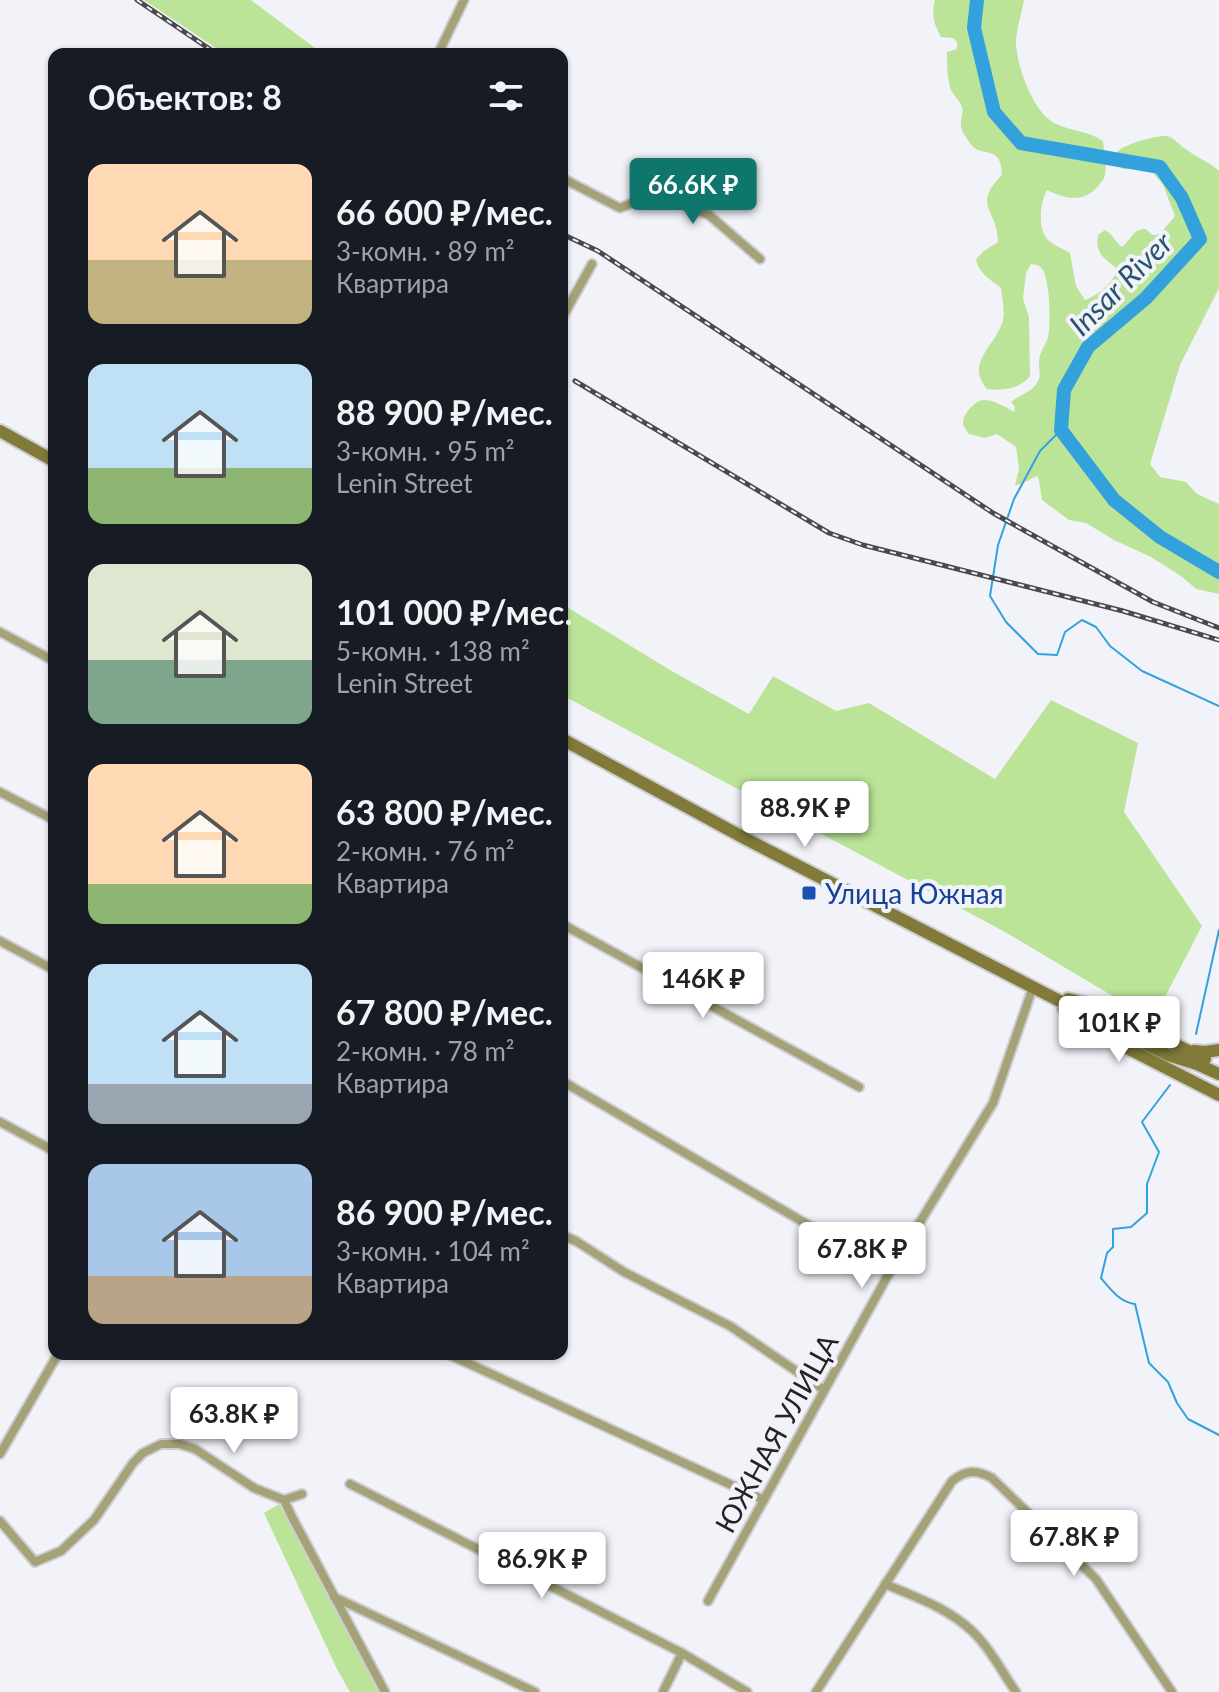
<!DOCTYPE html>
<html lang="ru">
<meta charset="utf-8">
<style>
:root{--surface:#171b24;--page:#20242c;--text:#f1f3f6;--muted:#9ea1a6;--accent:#0f766e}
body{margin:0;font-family:Lato,sans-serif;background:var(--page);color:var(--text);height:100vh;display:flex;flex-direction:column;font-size:30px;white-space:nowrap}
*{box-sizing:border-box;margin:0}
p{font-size:26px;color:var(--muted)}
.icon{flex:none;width:44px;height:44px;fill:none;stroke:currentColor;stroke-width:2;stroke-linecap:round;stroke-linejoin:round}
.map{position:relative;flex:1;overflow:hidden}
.panel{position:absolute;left:48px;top:48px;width:520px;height:1312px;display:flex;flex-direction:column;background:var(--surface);border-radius:16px;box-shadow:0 2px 6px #0004}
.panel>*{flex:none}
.price{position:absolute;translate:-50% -68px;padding:0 18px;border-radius:8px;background:#fff;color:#222;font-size:26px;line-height:52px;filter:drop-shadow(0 2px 4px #0008)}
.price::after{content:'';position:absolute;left:50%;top:48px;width:24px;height:18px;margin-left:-12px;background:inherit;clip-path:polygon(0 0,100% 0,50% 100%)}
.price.current{background:var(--accent);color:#fff}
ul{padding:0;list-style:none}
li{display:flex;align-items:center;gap:24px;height:200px;padding:0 40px}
li span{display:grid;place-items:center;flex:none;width:224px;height:160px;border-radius:16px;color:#555}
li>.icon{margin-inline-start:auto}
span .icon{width:96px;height:96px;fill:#fffc;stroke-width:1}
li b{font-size:34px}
h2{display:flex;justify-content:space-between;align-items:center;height:96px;padding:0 40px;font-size:34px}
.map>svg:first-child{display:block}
</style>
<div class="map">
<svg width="1219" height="1692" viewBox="0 0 1219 1692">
<rect width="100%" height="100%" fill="#f2f3f9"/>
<g fill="#bbe498">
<path d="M144 0H251L323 54H225Z"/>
<path d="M935 0H1024C1022 13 1016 29 1016 43 1017 67 1033 113 1056 124 1071 131 1089 131 1103 141 1104 151 1107 164 1105 174 1104 180 1103 180 1099 185 1084 204 1066 199 1047 190 1040 203 1037 228 1048 240 1053 245 1064 249 1070 253L1076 286 1085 300C1097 296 1109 285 1116 274L1115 267C1102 257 1095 252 1098 235L1105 230C1113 234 1115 242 1122 247 1132 239 1132 229 1146 229L1152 235 1160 234 1175 216 1163 185 1148 167 1123 169 1116 164C1115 158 1114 157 1117 152 1122 145 1156 135 1166 136 1174 137 1180 146 1187 150 1198 158 1209 162 1219 171V288L1180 365 1150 464 1160 477 1186 482 1197 494 1219 504V594L1196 589 1181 576 1151 557 1114 540 1086 523 1069 520 1042 500 1039 480 1037 476 1021 484 1015 485 1019 469 1016 447 997 434 985 438 969 434C967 431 963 426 963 423 963 414 975 400 984 400 994 400 1006 407 1014 412L1015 407 1011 402C1021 394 1035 391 1039 379 1041 373 1038 366 1039 360 1040 352 1046 344 1048 337 1051 323 1050 280 1042 269 1038 264 1036 265 1031 264L1026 273 1023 299 1029 317 1030 376C1020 389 1003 391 987 389 964 362 997 345 1003 320 1005 311 1002 298 1001 288 991 280 978 273 976 259L984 251 998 242C998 210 971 206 1002 175 1002 143 980 159 970 143 967 139 962 132 961 126 960 119 964 113 962 107 960 101 954 96 951 90 947 78 947 64 947 52L957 49V42L953 38 941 37C934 24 931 15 935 0Z"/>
<path d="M562 604 670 670 749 714 773 676 836 711 869 703 995 779 1051 700 1138 743 1124 812 1202 926 1153 1020 1005 932 562 695Z"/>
<path d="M279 1504 380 1692H350L337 1669 264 1513Z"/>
</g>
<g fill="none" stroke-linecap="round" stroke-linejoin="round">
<g stroke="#33a2dc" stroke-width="2">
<path d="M1061 430 1040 451 1014 499 998 545 990 596 1006 622 1038 654 1057 655 1065 632 1082 620 1096 627 1110 646 1142 671 1219 706"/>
<path d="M1196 1034 1219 930"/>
<path d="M1170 1085 1142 1122 1159 1152 1147 1184V1213L1131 1227 1113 1229V1247L1107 1253 1101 1278C1111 1290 1120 1302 1135 1304L1149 1363 1168 1382 1177 1403 1188 1419 1219 1435"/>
</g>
<path stroke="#33a2dc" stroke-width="14" d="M977 0 974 28 994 112 1021 143 1160 167 1182 198 1200 239 1146 298 1088 347 1064 390 1061 430 1114 500 1160 537 1219 572"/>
<defs>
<g id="minor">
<path d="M438 54 464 0"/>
<path d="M562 178 620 208 657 193 709 215 760 259"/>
<path d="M562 318 592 264"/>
<path d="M0 632 54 661"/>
<path d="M0 792 54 820"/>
<path d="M562 924 859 1087"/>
<path d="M0 941 54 970"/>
<path d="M562 1081 810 1226 893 1266"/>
<path d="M0 1122 54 1151"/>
<path d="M562 1235 576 1241 624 1272 730 1326 824 1390"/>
<path d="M448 1354 764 1500"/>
<path d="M0 1454 58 1354"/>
<path d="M350 1484 682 1653 747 1692"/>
<path d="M284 1500 302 1494"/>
<path d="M0 1521 35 1562 61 1551 94 1520 133 1463 143 1453 161 1444H179L195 1449 254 1488 284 1500 292 1517 385 1692"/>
<path d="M885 1584C915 1597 948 1608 972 1631 990 1648 1002 1672 1016 1692"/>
<path d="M334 1597 535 1692"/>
<path d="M708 1601 893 1266 993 1103 1033 987"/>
<path d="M663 1692 682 1653"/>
<path d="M816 1692 952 1481C966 1470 976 1469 992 1478L1096 1579 1172 1692"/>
</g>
<g id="secondary">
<path d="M0 431 54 461"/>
<path d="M562 739 746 839 1046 994 1168 1055 1197 1064 1219 1074"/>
<path d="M1068 999 1093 1005 1205 1059"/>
<path d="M1064 1009 1086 1027 1219 1095"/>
<path d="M1194 1051 1205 1052 1219 1050"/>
</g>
</defs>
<use href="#minor" stroke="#cdced3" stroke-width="12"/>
<use href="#secondary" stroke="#cdced3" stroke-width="16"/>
<use href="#minor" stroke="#a6a278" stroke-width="8"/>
<use href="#secondary" stroke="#817a39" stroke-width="12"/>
<defs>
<g id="rail">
<path d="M137 0 217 54"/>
<path d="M562 234 598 251 993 513 1153 602 1219 628"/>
<path d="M575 381 829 533 863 545 1123 611 1219 640"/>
</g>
</defs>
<use href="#rail" stroke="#494a4d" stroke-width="5"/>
<use href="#rail" stroke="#f2f3f9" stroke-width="2" stroke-dasharray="6" stroke-linecap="butt"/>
</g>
<rect fill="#1a4fb4" stroke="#f2f3f9" stroke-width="3" x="801" y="885" width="16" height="16" rx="4"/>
<g text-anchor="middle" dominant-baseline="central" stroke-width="8" stroke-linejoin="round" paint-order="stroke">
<g font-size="28" fill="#164399" stroke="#f2f3f9" text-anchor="start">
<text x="825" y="893">Улица Южная</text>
</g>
<g font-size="28" fill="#232426" stroke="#f2f3f9">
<text transform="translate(776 1433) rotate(-61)">ЮЖНАЯ УЛИЦА</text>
</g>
<g font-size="30" font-style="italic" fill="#29546d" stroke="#f2f3f9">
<text transform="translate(1120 283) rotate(-45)">Insar River</text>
</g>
</g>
</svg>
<b class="price current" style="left:693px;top:226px">66.6K ₽</b>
<b class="price" style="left:805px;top:849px">88.9K ₽</b>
<b class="price" style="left:703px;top:1020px">146K ₽</b>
<b class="price" style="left:1119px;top:1064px">101K ₽</b>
<b class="price" style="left:862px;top:1290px">67.8K ₽</b>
<b class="price" style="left:234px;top:1455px">63.8K ₽</b>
<b class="price" style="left:1074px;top:1578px">67.8K ₽</b>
<b class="price" style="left:542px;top:1600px">86.9K ₽</b>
<section class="panel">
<h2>Объектов: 8<svg class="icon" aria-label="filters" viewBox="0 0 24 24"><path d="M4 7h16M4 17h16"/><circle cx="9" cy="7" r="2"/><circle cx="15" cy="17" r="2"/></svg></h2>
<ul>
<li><span style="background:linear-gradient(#ffd9b3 60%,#c2b280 0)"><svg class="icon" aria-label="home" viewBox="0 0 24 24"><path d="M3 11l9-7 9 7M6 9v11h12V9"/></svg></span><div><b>66 600 ₽/мес.</b><p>3-комн. · 89 m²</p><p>Квартира</p></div></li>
<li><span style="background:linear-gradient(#bfe0f5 65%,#8fb573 0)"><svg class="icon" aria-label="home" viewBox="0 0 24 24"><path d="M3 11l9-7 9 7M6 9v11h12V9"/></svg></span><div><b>88 900 ₽/мес.</b><p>3-комн. · 95 m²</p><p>Lenin Street</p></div></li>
<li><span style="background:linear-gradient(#dfe7d0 60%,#7fa58c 0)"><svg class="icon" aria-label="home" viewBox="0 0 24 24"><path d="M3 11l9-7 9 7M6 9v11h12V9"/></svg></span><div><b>101 000 ₽/мес.</b><p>5-комн. · 138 m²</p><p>Lenin Street</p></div></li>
<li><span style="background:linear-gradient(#ffd9b3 75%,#8fb573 0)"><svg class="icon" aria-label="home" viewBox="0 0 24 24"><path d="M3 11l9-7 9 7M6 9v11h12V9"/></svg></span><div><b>63 800 ₽/мес.</b><p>2-комн. · 76 m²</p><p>Квартира</p></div></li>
<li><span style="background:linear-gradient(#bfe0f5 75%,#9aa5b1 0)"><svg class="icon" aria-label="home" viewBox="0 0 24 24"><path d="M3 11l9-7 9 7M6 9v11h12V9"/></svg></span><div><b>67 800 ₽/мес.</b><p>2-комн. · 78 m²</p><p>Квартира</p></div></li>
<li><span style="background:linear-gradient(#a9c7e8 70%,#b9a48a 0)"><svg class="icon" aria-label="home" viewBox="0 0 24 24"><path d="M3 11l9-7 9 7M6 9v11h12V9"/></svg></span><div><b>86 900 ₽/мес.</b><p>3-комн. · 104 m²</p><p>Квартира</p></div></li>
</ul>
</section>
</div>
